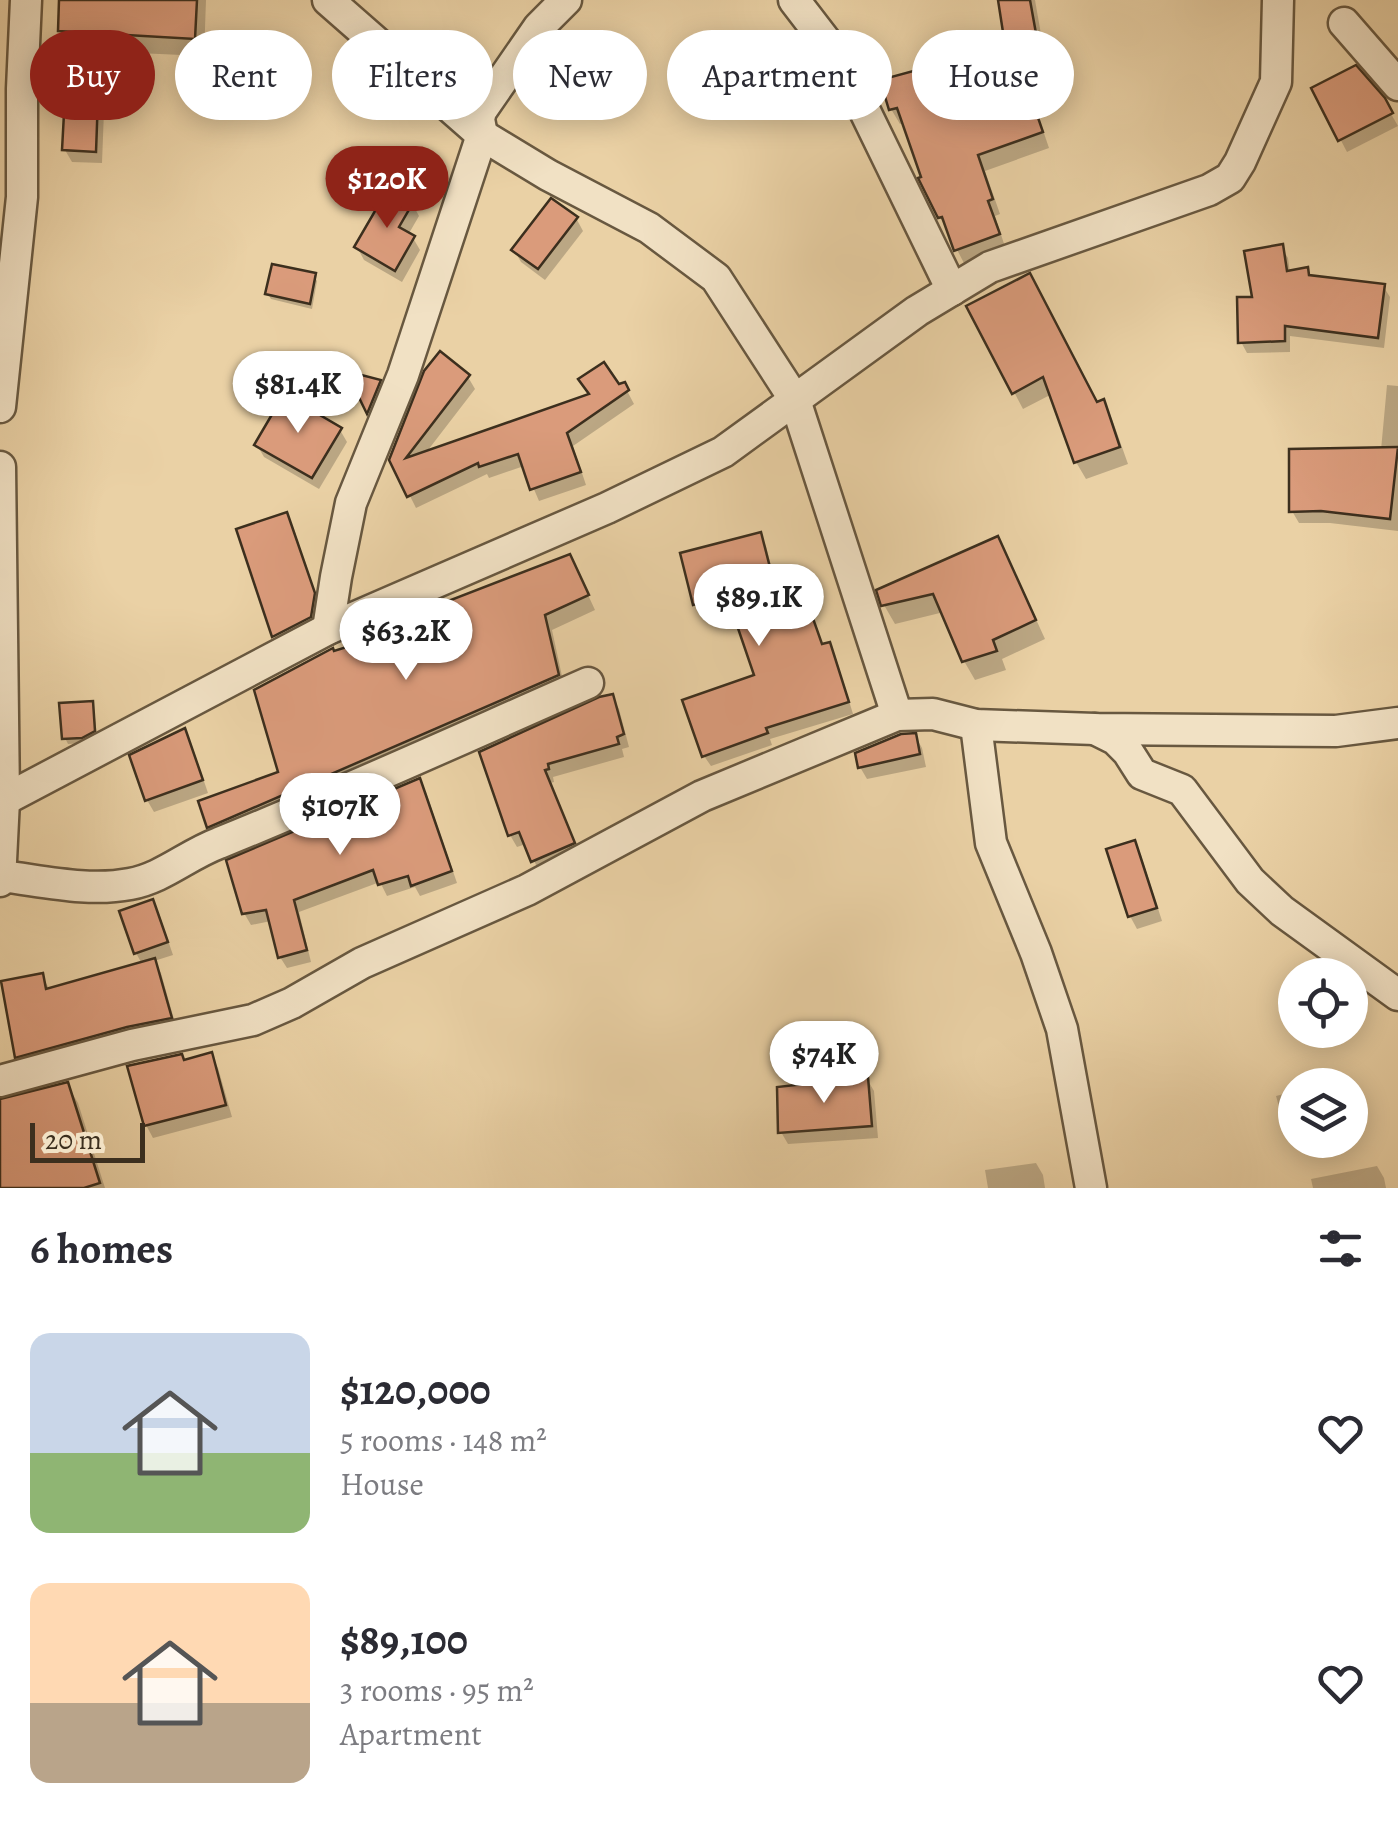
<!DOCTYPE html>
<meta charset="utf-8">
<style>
:root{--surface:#fff;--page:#f7f7f7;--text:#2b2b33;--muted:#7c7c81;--accent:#8f2418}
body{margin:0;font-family:Alegreya,serif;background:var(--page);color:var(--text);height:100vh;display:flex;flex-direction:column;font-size:38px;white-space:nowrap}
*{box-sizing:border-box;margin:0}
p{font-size:32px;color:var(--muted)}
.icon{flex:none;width:55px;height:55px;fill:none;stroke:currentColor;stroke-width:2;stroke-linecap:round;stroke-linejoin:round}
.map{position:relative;height:1188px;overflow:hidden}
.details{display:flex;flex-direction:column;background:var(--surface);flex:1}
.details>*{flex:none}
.guide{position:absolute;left:30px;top:30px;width:1340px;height:90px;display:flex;gap:20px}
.controls{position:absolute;left:1278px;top:958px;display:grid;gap:20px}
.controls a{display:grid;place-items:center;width:90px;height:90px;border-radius:50%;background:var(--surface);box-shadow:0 5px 25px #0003;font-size:50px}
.scale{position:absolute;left:30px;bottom:25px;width:115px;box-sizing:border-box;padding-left:10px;border:5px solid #3c2f1e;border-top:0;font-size:28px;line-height:35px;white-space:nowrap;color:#3c2f1e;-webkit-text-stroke:8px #f1e1c4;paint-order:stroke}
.price{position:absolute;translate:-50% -85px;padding:0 22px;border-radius:35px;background:#fff;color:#222;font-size:32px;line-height:65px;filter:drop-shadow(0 2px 5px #0008)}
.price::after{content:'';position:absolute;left:50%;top:60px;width:30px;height:22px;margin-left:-15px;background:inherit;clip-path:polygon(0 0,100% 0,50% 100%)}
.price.on{background:var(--accent);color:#fff}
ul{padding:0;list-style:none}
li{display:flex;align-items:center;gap:30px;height:250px;padding:0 30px}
li span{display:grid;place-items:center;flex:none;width:280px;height:200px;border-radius:20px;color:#555}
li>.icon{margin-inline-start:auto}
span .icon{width:120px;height:120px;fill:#fffc;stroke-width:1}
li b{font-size:42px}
h2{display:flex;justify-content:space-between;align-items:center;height:120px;padding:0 30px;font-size:42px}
.chip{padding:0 35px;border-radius:45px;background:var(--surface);box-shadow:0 5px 25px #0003;font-size:35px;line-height:90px}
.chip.on{background:var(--accent);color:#fff}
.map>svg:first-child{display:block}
</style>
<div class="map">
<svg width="1398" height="1188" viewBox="0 0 1398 1188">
<rect width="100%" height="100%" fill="#ead1a5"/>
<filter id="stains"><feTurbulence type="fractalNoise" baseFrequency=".002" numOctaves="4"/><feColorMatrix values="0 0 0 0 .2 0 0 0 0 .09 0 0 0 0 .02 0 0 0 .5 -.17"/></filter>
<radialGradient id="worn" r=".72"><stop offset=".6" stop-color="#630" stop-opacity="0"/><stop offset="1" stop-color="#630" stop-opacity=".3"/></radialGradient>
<g fill="#0003">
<path d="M62 0H206L204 56 71 50 60 31Z"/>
<path d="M1000 0H1035L1045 57 1018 62 1008 44Z"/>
<path d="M938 67 946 82 953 105 1023 80 1031 95 1049 148 985 171 1000 214 995 216 1006 250 965 265 940 217 905 123 900 124 891 109Z"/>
<path d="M1314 89 1383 100 1398 126 1347 152Z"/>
<path d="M97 99 104 111 102 163 72 162 65 150Z"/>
<path d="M412 203 419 216 408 235 413 238 420 250 402 282 364 260 357 247Z"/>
<path d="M576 218 583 231 545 280 521 262 514 250Z"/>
<path d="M1281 247 1288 258 1290 273 1307 270 1311 277 1383 286 1390 297 1384 348 1290 336V352L1247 353 1241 342Z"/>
<path d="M314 276 317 281 312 309 271 299 268 294Z"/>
<path d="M969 307 1097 404 1103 402 1112 419 1128 464 1086 479 1076 462 1052 394 1023 409Z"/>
<path d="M350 375 379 382 382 387 371 416Z"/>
<path d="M468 377 475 389 425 454 624 385 634 404 573 446 586 485 539 501 524 466 489 478 487 474 416 508 392 460Z"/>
<path d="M1387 385 1398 386V531L1330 523H1299L1292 511 1381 450Z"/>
<path d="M340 430 347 442 319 489 264 457 257 445Z"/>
<path d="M286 515 293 527 320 607 317 629 281 648 274 636 239 531Z"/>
<path d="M760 535 766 546 780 601 802 593 808 604 823 646 829 645 835 655 853 714 770 739 772 745 711 766 704 756 758 677 734 607 701 615 695 604Z"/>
<path d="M997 539 1008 558 1045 639 1002 659 1006 670 975 680 964 661 944 612 895 624 884 605Z"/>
<path d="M577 571 595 610 552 630 565 690 218 841 209 827 281 774 334 653 433 623Z"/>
<path d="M612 696 619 709 629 747 622 749 624 757 553 777 554 782 550 783 580 856 540 873 526 844 517 847 510 835 482 753Z"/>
<path d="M91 703 94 709 97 736 85 743 68 744 65 738Z"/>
<path d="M184 731 191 743 208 793 154 812 147 800Z"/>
<path d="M915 736 922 748 926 767 867 779 860 767Z"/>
<path d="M419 781 426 792 457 883 420 896 415 887 387 896 380 882 299 912 311 962 287 968 280 957 271 921 251 925 244 913Z"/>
<path d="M1134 843 1141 855 1162 921 1137 929 1130 916 1109 851Z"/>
<path d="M152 902 159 914 173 955 154 961 161 973 177 1030 24 1069 17 1057 42 976 50 990 142 964 136 953Z"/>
<path d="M211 1055 218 1068 232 1117 153 1138 146 1125 185 1063Z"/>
<path d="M867 1079 874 1091 878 1138 788 1144 781 1132Z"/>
<path d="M67 1085 78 1103 105 1188H0V1102Z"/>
<path d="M1295 1091V1136L1288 1138 1276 1096Z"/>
<path d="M1036 1163 1043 1175 1045 1188H988L985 1170Z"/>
<path d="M1377 1166 1384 1178 1386 1188H1313L1311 1179Z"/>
</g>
<g fill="#da9b7b" stroke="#3c2f1e" stroke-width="2.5">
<path d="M59 0H197L195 39 58 31Z"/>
<path d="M998 0H1030L1037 39 1005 45Z"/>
<path d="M939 64 950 104 1024 77 1043 132 978 155 993 199 988 201 1000 234 954 251 942 217 938 218 918 178 921 177 897 108 889 110 880 80Z"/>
<path d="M1356 65 1385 98 1393 113 1338 141 1311 88Z"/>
<path d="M65 95 98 97 96 152 62 150Z"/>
<path d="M389 187 414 201 399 227 415 236 395 271 354 247Z"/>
<path d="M551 198 578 217 538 269 511 250Z"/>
<path d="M1283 244 1287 271 1308 267 1309 275 1385 284 1378 338 1285 326V341L1238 343 1237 297H1252L1244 251Z"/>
<path d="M272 264 316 273 310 304 265 294Z"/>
<path d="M1030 273 1097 402 1104 399 1120 447 1074 463 1043 377 1012 394 966 306Z"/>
<path d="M440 351 470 375 406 458 589 394 578 379 604 362 619 384 625 382 629 390 567 433 581 472 530 490 518 454 479 467 478 463 407 497 389 460 424 371Z"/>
<path d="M346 371 381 380 367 414Z"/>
<path d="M284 394 342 428 312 478 254 445Z"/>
<path d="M1398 447 1390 519 1321 511 1289 512V449Z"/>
<path d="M287 512 315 593 311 617 272 637 236 529Z"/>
<path d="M761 532 778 599 803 590 822 644 830 642 849 702 766 728 768 733 702 757 682 700 754 675 727 596 693 605 680 553Z"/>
<path d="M998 536 1036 620 993 640 997 651 962 662 933 594 881 606 876 590Z"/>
<path d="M570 554 589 595 545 615 559 675 207 828 198 801 278 772 254 690 333 648 334 651 431 621 430 608Z"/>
<path d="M613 694 624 734 617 737 619 744 548 764 549 769 545 770 575 843 531 862 519 832 508 836 479 752 599 697Z"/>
<path d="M93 701 95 731 82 738 62 739 59 703Z"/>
<path d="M185 728 203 780 145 801 129 755Z"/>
<path d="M916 733 920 754 858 768 855 753 901 734Z"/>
<path d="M420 778 452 871 411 886 408 876 378 885 373 870 294 900 307 950 278 958 266 910 242 914 226 860Z"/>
<path d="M1135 840 1157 908 1128 917 1106 849Z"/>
<path d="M153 899 168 942 134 954 119 911Z"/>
<path d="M155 958 172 1018 127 1027 15 1058 1 981 43 973 46 989Z"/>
<path d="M212 1052 226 1105 144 1126 127 1066 182 1054 184 1060Z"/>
<path d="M868 1077 872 1126 778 1133 777 1087Z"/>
<path d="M68 1082 100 1183 84 1188H0V1099Z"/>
</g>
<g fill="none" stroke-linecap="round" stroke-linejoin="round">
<defs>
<g id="street">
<path d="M328 0 482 135 548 175 649 228 716 278 795 400 897 715"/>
<path d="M794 0 840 60 952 290"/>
<path d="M1344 23 1398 85"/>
<path d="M0 407 22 197V89L26 0"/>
<path d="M0 467 4 800 0 881"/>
<path d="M328 629 336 577 351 503 403 375 482 135 479 119 481 111 539 27 566 0"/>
<path d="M976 725 991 843 1036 953 1062 1029 1091 1188"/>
<path d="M1095 729 1115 739 1128 752 1142 774 1182 790 1250 881 1282 911 1398 995"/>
<path d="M4 800 328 629 607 508 723 452 917 311 990 267 1209 190 1230 178 1240 162 1276 82 1278 0"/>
<path d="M1 876C43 881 88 892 130 884 163 878 187 855 219 843 343 793 465 737 588 683"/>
<path d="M0 1081 132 1045 253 1020 292 1003 362 963 527 890 702 796 897 715 933 714 976 725 1095 729 1336 731 1398 723"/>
</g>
</defs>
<use href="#street" stroke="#685840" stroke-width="35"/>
<use href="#street" stroke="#f1e1c4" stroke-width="30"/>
</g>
<rect width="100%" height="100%" filter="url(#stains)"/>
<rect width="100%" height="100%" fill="url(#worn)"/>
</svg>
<div class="controls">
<a><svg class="icon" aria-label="locate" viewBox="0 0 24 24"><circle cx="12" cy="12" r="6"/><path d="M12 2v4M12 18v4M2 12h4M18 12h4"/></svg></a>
<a><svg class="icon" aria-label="layers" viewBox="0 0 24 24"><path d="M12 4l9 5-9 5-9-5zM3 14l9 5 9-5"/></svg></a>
</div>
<div class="scale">20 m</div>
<b class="price on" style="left:387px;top:231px">$120K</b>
<b class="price" style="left:298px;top:436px">$81.4K</b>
<b class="price" style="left:759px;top:649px">$89.1K</b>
<b class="price" style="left:406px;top:683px">$63.2K</b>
<b class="price" style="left:340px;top:858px">$107K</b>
<b class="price" style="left:824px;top:1106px">$74K</b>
<div class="guide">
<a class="chip on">Buy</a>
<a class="chip">Rent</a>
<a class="chip">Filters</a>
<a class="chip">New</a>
<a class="chip">Apartment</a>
<a class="chip">House</a>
</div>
</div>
<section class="details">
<h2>6 homes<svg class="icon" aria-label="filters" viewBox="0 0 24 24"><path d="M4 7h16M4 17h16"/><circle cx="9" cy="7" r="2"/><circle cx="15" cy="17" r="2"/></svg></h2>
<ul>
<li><span style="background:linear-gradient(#c9d6e8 60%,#8fb573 0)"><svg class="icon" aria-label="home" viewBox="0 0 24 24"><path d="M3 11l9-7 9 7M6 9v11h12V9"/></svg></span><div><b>$120,000</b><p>5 rooms · 148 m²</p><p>House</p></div><svg class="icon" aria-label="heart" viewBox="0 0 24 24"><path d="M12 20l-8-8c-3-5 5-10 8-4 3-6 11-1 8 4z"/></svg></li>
<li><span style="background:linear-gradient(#ffd9b3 60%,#b9a48a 0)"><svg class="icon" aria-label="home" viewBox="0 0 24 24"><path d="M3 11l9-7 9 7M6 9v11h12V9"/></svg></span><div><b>$89,100</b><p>3 rooms · 95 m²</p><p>Apartment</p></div><svg class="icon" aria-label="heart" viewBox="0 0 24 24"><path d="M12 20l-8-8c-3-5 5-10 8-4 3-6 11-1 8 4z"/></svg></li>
</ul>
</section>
